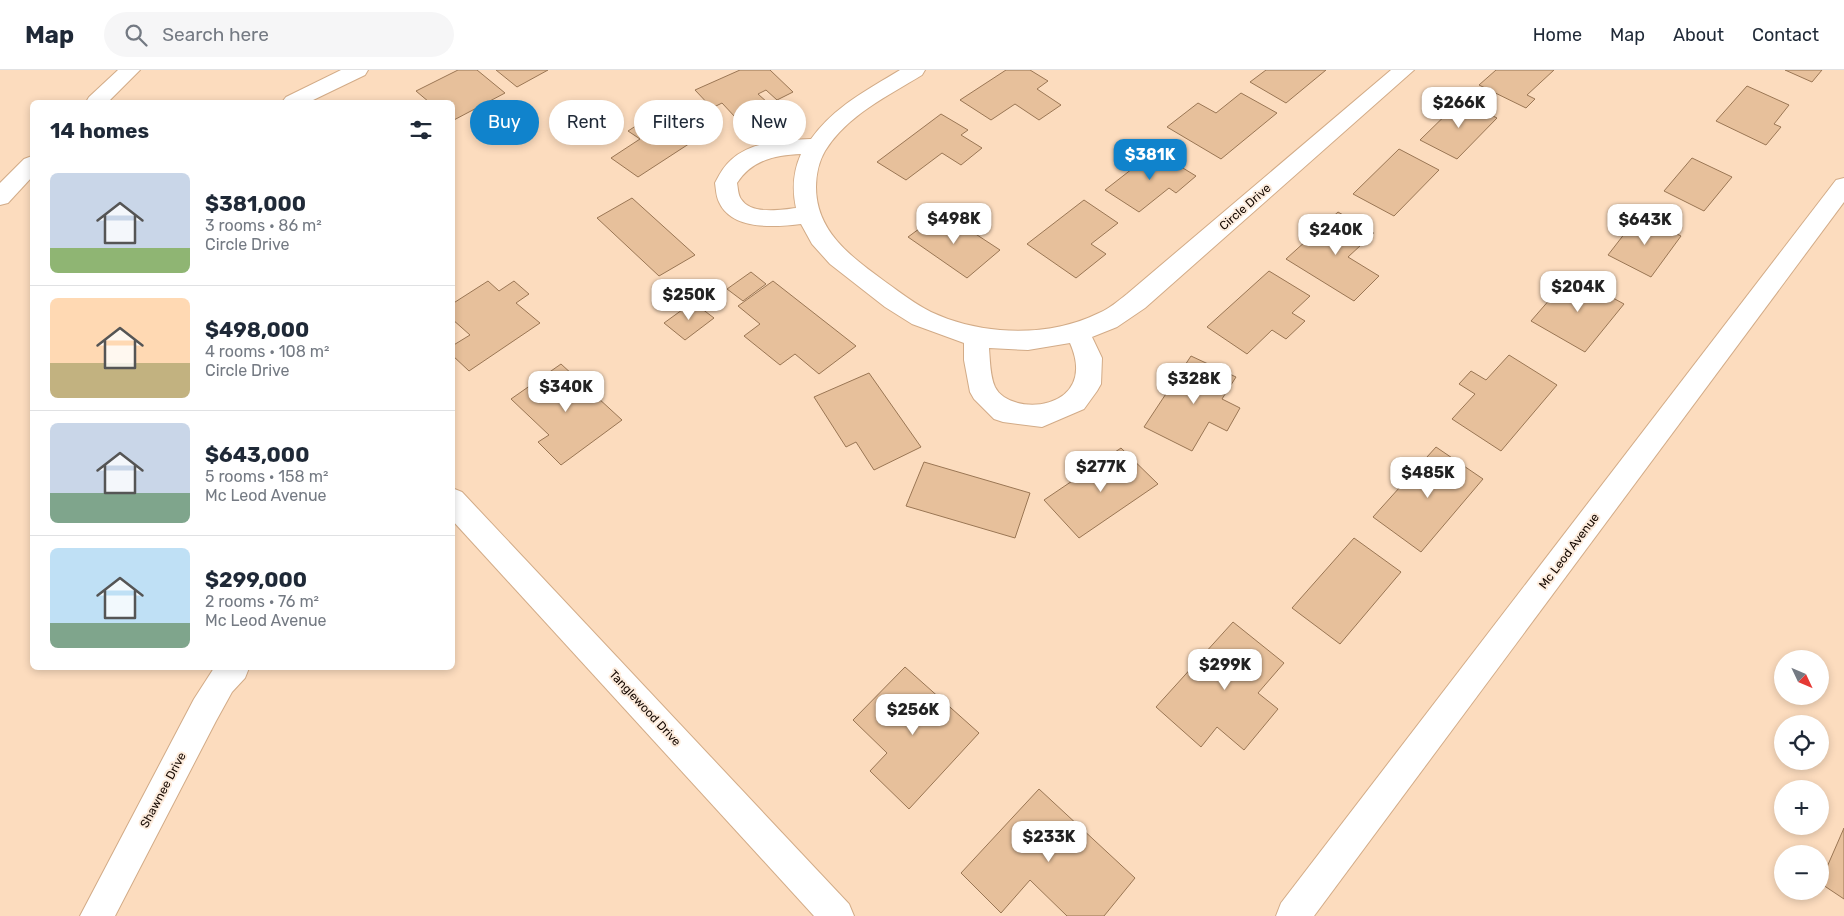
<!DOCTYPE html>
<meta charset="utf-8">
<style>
:root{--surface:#fff;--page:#f6f6f7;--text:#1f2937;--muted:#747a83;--line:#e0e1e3;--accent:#1083cc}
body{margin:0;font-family:Rubik,sans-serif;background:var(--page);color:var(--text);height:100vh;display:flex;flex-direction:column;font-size:19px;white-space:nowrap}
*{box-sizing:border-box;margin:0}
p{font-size:16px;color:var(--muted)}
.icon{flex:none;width:28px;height:28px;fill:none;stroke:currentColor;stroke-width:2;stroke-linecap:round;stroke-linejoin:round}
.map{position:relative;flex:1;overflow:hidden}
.side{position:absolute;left:30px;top:30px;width:425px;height:570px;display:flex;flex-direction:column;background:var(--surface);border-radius:8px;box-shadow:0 2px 8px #0003}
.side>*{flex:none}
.top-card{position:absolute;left:470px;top:30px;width:475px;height:45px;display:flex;gap:10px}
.needle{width:32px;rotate:134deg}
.controls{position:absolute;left:1774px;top:580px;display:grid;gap:10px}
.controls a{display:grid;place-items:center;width:55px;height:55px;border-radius:50%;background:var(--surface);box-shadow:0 2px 8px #0003;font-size:25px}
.price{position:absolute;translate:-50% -42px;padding:0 11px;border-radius:10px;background:#fff;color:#222;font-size:16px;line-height:32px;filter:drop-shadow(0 1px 2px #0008)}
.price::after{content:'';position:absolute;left:50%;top:30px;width:15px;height:11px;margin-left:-8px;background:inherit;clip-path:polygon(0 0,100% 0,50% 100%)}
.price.active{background:var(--accent);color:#fff}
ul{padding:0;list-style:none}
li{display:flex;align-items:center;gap:15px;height:125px;padding:0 20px}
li+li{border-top:1px solid var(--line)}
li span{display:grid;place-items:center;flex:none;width:140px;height:100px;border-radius:8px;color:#555}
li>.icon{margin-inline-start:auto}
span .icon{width:60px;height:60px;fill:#fffc;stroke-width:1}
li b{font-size:21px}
h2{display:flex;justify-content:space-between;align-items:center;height:60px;padding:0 20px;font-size:21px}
.chip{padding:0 18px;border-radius:22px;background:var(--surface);box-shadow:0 2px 8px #0003;font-size:18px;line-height:45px}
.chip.active{background:var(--accent);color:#fff}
header{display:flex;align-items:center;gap:30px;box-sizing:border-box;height:70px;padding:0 25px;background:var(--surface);border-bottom:1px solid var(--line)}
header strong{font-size:24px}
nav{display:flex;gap:28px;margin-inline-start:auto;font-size:18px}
.search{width:350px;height:45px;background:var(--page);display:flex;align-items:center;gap:12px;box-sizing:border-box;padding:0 18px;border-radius:28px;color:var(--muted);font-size:19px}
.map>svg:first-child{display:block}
</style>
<header>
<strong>Map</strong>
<div class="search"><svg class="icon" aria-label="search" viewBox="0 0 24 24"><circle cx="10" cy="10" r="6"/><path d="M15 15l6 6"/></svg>Search here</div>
<nav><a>Home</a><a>Map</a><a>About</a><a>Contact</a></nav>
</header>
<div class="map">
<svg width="1844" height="846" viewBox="0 0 1844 846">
<rect width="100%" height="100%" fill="#fcdcbe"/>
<g fill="#e7c09b" stroke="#9a7654">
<path d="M458 0H477L505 23 452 51V32H429L416 21Z"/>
<path d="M496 0H548L517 17Z"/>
<path d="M740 0H770L793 22 777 30 766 20 758 24 768 33 736 48 722 33 712 38 695 20Z"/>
<path d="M1006 0H1030L1048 11 1037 19 1061 35 1039 50 1015 34 991 50 960 30Z"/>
<path d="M1266 0H1326L1286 33 1250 12Z"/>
<path d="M1496 0H1554L1527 25 1535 29 1526 38 1479 15Z"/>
<path d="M1785 0H1822L1812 12Z"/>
<path d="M1747 16 1789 35 1774 54 1781 57 1766 75 1716 51Z"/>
<path d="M1241 23 1277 43 1221 89 1167 57 1198 33 1216 43Z"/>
<path d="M1461 30 1497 48 1457 89 1420 70Z"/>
<path d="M662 39 701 66 638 107 611 88 640 69 628 61Z"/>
<path d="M941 44 968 60 961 65 982 78 961 95 942 83 906 110 877 92Z"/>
<path d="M1399 79 1439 100 1394 146 1353 124Z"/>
<path d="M1155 81 1196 106 1176 123 1169 118 1139 142 1105 120Z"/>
<path d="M1692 88 1732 107 1704 141 1664 121Z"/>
<path d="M632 128 695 185 659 206 597 148Z"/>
<path d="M1084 130 1118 153 1091 174 1106 184 1076 208 1027 174Z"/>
<path d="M942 142 1000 180 967 208 908 167Z"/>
<path d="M1338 142 1374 163 1348 187 1379 206 1354 231 1286 189Z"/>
<path d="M1639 145 1681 166 1651 207 1608 185Z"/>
<path d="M1269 201 1310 226 1292 243 1305 251 1286 269 1272 260 1247 284 1207 257Z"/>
<path d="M751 202 766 214 743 231 727 219Z"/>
<path d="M1571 205 1624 234 1585 282 1531 251Z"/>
<path d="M488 211 499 221 514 211 529 224 516 233 540 253 469 301 452 285V276L470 265 452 249V234Z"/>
<path d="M773 211 856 276 819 304 795 284 780 295 744 266 760 254 738 236Z"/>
<path d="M693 232 714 248 685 270 664 253Z"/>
<path d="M1509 285 1557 315 1501 381 1452 349 1475 324 1459 314 1471 301 1486 310Z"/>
<path d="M1191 286 1236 307 1222 329 1240 338 1227 361 1209 352 1192 381 1144 357Z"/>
<path d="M561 294 622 350 561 395 538 372 549 365 511 329Z"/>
<path d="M869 303 921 377 874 400 856 372 846 377 814 327Z"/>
<path d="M1436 377 1483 409 1421 482 1373 447Z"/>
<path d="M1121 378 1158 414 1079 468 1044 430Z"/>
<path d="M924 392 1030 423 1015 468 906 436Z"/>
<path d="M1354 468 1401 502 1340 574 1292 538Z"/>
<path d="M1233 552 1284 593 1258 623 1278 639 1244 680 1217 657 1201 677 1156 637Z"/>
<path d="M905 597 979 663 909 739 870 701 887 683 853 650Z"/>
<path d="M1039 719 1135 808 1104 846H1067L1030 810 1001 843 961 803Z"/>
<path d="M1844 758V829L1820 813Z"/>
</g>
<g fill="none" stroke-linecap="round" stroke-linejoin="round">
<defs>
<g id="minor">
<path d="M341 0H368L365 5 309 32H282L286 27Z"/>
<path d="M900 0H925L922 5C888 26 847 45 825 81 819 91 816 105 816 117 816 163 853 188 887 213 901 223 915 234 931 242 952 252 976 258 1000 260 1033 263 1069 258 1099 243 1109 239 1118 231 1127 224L1391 0H1414L1145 238 1117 257 1092 267 1102 288 1101 314 1097 321 1084 339 1042 357 1003 352 994 349 974 329 970 322 964 290V273L912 254 885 237 830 194 812 174 801 154C776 157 732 161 719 132 716 126 716 119 715 113 719 105 724 96 731 90 751 71 785 70 811 69 834 37 867 20 900 0ZM801 84C793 102 792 119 796 138 781 140 751 145 741 129 738 125 738 118 737 113 752 90 775 85 801 84ZM1070 273C1100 341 1010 348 995 317 990 306 990 290 989 278L1028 280Z"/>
<path d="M1844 108V132L1314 846H1276L1281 833 1836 110Z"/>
<path d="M452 418 462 422 849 834 854 846H814L452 450Z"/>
<path d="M214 598H249L245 608 232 622 216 651 115 846H80L194 629Z"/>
</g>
<g id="major">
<path d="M118 0H140L108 32H86L89 27Z"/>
<path d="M32 86V107L8 133 0 135V113L24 89Z"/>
</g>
</defs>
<use href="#minor" stroke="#d2ab87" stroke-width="2"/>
<use href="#major" stroke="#d2ab87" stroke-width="2"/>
<use href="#minor" fill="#fff" fill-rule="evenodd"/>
<use href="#major" fill="#fff" fill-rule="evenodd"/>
</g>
<g text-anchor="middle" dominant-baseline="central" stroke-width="4" stroke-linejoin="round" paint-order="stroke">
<g font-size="12" fill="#150800" stroke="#fdecdd">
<text transform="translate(1245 137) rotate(-41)">Circle Drive</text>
<text transform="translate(1569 481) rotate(-53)">Mc Leod Avenue</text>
<text transform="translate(645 638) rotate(47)">Tanglewood Drive</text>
<text transform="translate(163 720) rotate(-62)">Shawnee Drive</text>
</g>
</g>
</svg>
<div class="controls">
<a><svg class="needle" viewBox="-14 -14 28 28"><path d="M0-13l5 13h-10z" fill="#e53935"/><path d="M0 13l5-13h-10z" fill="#747a83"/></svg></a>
<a><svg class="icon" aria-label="locate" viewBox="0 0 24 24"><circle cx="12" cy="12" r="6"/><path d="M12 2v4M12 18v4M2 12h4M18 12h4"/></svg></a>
<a>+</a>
<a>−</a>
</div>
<b class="price" style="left:1459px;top:59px">$266K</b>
<b class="price active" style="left:1150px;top:111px">$381K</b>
<b class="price" style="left:954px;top:175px">$498K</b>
<b class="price" style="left:1645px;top:176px">$643K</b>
<b class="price" style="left:1336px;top:186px">$240K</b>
<b class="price" style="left:1578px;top:243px">$204K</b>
<b class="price" style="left:689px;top:251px">$250K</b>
<b class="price" style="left:1194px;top:335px">$328K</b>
<b class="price" style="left:566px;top:343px">$340K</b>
<b class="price" style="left:1101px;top:423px">$277K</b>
<b class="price" style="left:1428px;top:429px">$485K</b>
<b class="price" style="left:1225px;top:621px">$299K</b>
<b class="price" style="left:913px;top:666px">$256K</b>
<b class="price" style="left:1049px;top:793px">$233K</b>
<div class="top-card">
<a class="chip active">Buy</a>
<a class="chip">Rent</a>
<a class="chip">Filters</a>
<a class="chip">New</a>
</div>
<section class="side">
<h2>14 homes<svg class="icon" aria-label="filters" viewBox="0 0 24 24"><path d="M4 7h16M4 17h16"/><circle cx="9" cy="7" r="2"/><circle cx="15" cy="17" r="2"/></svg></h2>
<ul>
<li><span style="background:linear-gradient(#c9d6e8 75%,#8fb573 0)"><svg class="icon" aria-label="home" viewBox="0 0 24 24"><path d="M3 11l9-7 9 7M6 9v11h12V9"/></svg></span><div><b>$381,000</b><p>3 rooms · 86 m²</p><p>Circle Drive</p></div></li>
<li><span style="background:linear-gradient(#ffd9b3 65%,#c2b280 0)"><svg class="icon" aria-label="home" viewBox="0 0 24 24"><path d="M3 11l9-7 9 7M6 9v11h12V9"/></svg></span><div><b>$498,000</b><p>4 rooms · 108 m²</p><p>Circle Drive</p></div></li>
<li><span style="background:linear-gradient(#c9d6e8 70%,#7fa58c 0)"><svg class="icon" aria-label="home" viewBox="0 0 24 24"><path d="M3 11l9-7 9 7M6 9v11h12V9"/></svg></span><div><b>$643,000</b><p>5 rooms · 158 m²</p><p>Mc Leod Avenue</p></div></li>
<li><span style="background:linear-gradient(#bfe0f5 75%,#7fa58c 0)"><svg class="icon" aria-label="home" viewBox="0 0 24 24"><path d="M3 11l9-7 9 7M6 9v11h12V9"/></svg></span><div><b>$299,000</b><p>2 rooms · 76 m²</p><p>Mc Leod Avenue</p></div></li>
</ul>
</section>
</div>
